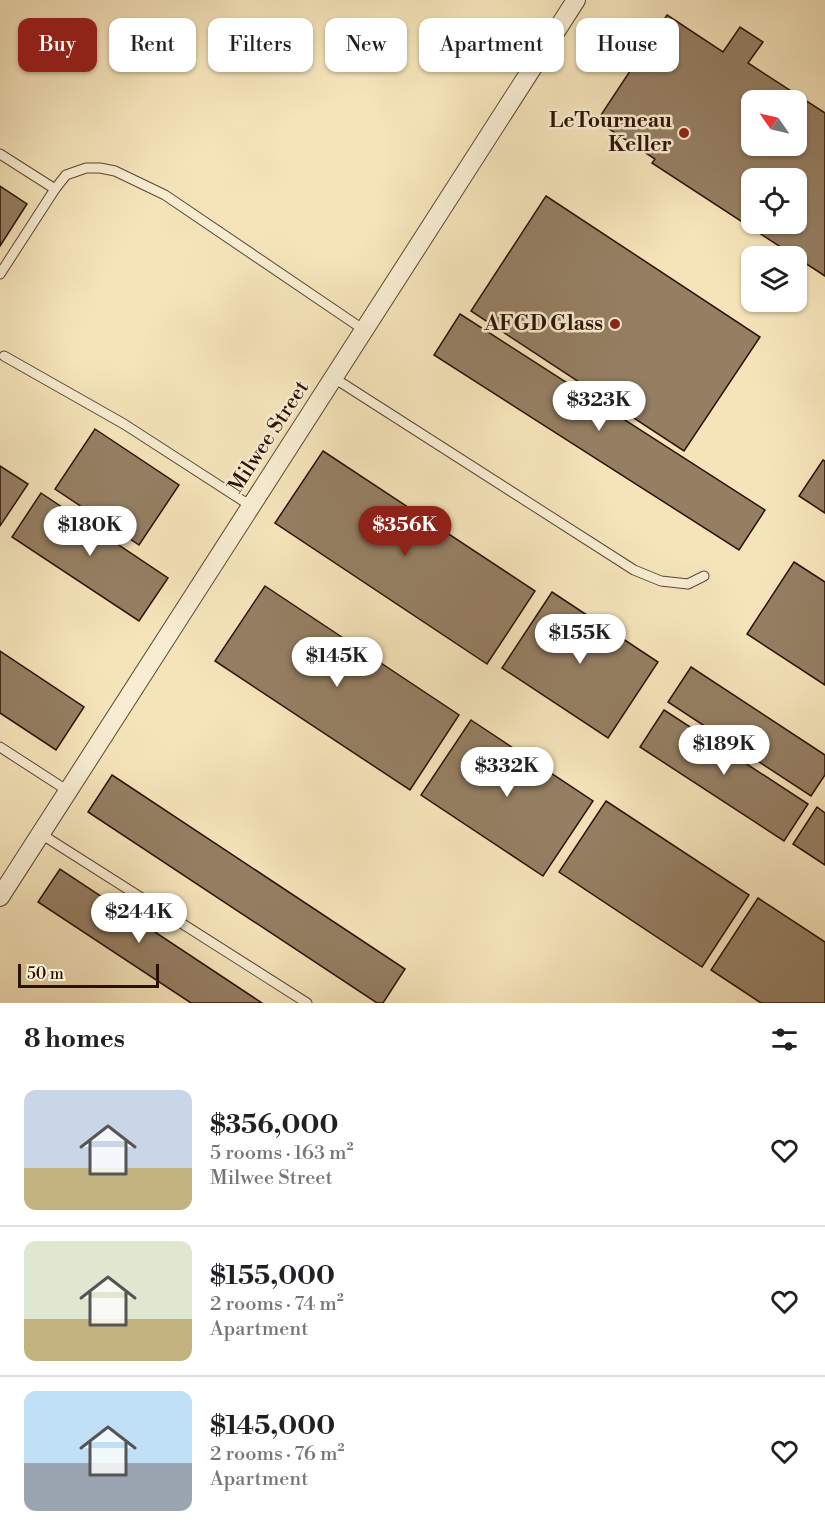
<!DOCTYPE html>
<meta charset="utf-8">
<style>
:root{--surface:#fff;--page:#f2f2f2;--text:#202124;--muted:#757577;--line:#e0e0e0;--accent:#8f2418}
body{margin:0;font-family:"Libre Bodoni",serif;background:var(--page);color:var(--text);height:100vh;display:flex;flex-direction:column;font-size:22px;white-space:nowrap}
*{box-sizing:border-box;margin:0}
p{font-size:20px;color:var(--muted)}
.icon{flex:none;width:33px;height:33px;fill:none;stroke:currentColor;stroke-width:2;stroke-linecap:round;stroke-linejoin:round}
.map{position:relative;height:1003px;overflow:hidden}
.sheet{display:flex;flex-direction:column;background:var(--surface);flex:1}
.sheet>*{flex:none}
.banner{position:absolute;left:18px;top:18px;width:789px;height:54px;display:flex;gap:12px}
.needle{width:39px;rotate:304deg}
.tools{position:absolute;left:741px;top:90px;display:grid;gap:12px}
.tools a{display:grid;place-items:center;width:66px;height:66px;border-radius:12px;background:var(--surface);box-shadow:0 2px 4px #0004;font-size:30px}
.scale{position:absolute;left:18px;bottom:15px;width:141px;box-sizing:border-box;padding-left:6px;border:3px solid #2c1204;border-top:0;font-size:16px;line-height:21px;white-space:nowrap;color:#2c1204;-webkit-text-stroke:4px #f8edd2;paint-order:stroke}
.price{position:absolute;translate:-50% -51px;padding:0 14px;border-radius:21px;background:#fff;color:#222;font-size:20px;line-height:39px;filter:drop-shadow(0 2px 3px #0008)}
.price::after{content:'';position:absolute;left:50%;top:36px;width:18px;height:14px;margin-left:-9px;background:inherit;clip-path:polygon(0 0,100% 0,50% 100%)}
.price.on{background:var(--accent);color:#fff}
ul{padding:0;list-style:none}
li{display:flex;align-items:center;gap:18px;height:150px;padding:0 24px}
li+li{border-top:2px solid var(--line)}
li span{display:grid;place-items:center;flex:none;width:168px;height:120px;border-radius:12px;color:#555}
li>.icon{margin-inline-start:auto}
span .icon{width:72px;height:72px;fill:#fffc;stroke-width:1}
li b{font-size:26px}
h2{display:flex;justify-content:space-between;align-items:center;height:72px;padding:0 24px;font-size:26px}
.chip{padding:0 21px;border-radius:12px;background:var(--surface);box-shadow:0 2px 4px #0004;font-size:21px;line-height:54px}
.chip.on{background:var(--accent);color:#fff}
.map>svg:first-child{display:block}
</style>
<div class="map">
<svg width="825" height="1003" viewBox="0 0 825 1003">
<rect width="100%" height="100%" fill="#f5e4ba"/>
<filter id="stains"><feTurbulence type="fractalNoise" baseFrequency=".00333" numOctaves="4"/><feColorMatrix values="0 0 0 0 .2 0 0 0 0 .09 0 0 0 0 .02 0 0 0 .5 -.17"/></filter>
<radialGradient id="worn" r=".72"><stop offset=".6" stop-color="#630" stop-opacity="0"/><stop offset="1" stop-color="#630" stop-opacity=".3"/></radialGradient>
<g fill="#957f63" stroke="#2c1204" stroke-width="1.5" fill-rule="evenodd">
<path d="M667 15 723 52 740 27 763 42 748 63 825 113V276L652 163 655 159 597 121ZM752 100H796V146H752ZM752 178H796V224H752Z"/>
<path d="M0 186 27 204 0 246Z"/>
<path d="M546 196 760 337 684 451 471 311Z"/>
<path d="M460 314 765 510 739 550 434 355Z"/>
<path d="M95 429 179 485 139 545 55 489Z"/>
<path d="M323 451 535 591 487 664 275 523Z"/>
<path d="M823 460 825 461V513L799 496Z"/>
<path d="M0 466 28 484 0 526Z"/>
<path d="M41 493 168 578 139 621 12 537Z"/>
<path d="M794 562 825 582V685L747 634Z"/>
<path d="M265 586 459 715 410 790 215 661Z"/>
<path d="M552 592 658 662 608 738 502 668Z"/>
<path d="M0 651 84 707 56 750 0 713Z"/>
<path d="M691 667 825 755V775L811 796 668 702Z"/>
<path d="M664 710 808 804 784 841 640 747Z"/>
<path d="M471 720 593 801 543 876 421 795Z"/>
<path d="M112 775 405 969 383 1003H377L88 812Z"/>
<path d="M606 801 749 895 702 967 559 872Z"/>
<path d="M817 807 825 813V865L793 844Z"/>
<path d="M60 869 262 1003H191L38 902Z"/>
<path d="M758 898 825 942V1003H761L711 970Z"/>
</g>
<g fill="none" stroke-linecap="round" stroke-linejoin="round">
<defs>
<g id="service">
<path d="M0 154 55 189"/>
<path d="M0 274 55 189 66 175 86 168H100L115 171 165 195 364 330"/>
<path d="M4 356 124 424 251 506"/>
<path d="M334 378 634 570 661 581 688 584 704 576"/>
<path d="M0 747 68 791"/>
<path d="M41 834 307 1003"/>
</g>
<path id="minor" d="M0 897 576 0"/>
</defs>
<use href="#service" stroke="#5e4632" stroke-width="11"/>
<use href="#minor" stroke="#5e4632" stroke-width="20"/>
<use href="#service" stroke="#f8edd2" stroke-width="9"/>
<use href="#minor" stroke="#f8edd2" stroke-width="18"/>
</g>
<g fill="#8f2418" stroke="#f8edd2" stroke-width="2">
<circle cx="684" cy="133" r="6"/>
<circle cx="615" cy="324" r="6"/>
</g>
<g text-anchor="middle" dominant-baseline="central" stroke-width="5" stroke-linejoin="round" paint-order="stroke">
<g font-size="21" font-weight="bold" fill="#2c1204" stroke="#f8edd2" text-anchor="end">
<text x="672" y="121">LeTourneau<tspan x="672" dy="24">Keller</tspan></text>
<text x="603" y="324">AFGD Glass</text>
</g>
<g font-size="21" fill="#2c1204" stroke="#f8edd2">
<text transform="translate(269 437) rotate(-57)">Milwee Street</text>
</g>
</g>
<rect width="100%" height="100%" filter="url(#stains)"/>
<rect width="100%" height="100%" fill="url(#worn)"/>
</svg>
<div class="tools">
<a><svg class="needle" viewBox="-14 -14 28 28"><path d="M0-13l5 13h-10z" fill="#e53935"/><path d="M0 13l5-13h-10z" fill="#757577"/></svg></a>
<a><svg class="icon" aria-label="locate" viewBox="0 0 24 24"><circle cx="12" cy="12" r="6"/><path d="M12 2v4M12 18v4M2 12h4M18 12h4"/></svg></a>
<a><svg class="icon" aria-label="layers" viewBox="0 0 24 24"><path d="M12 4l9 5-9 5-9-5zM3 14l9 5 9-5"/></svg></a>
</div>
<div class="scale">50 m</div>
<b class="price" style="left:599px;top:432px">$323K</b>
<b class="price" style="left:90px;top:557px">$180K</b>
<b class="price on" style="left:405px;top:557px">$356K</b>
<b class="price" style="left:580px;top:665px">$155K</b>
<b class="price" style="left:337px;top:688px">$145K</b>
<b class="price" style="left:724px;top:776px">$189K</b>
<b class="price" style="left:507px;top:798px">$332K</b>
<b class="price" style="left:139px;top:944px">$244K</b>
<div class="banner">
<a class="chip on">Buy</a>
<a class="chip">Rent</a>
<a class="chip">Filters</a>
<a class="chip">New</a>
<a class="chip">Apartment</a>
<a class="chip">House</a>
</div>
</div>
<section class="sheet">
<h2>8 homes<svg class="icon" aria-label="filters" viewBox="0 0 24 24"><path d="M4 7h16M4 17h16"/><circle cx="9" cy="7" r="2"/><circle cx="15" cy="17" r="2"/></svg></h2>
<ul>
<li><span style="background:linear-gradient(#c9d6e8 65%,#c2b280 0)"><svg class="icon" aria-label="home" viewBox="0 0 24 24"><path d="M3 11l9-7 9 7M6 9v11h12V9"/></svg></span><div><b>$356,000</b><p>5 rooms · 163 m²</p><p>Milwee Street</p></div><svg class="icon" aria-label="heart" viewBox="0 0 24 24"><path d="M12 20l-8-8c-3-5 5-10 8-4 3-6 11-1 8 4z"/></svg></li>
<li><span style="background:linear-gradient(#dfe7d0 65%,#c2b280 0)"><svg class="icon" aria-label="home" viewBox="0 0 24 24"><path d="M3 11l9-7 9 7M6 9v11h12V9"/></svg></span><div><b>$155,000</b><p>2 rooms · 74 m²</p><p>Apartment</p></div><svg class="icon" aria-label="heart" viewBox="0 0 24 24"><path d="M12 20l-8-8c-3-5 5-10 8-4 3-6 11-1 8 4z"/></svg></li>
<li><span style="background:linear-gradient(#bfe0f5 60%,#9aa5b1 0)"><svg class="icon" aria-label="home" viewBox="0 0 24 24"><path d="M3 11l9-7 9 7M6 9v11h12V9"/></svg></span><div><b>$145,000</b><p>2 rooms · 76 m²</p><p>Apartment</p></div><svg class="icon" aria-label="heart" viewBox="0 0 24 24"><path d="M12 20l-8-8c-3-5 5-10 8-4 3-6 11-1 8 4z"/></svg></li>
</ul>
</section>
